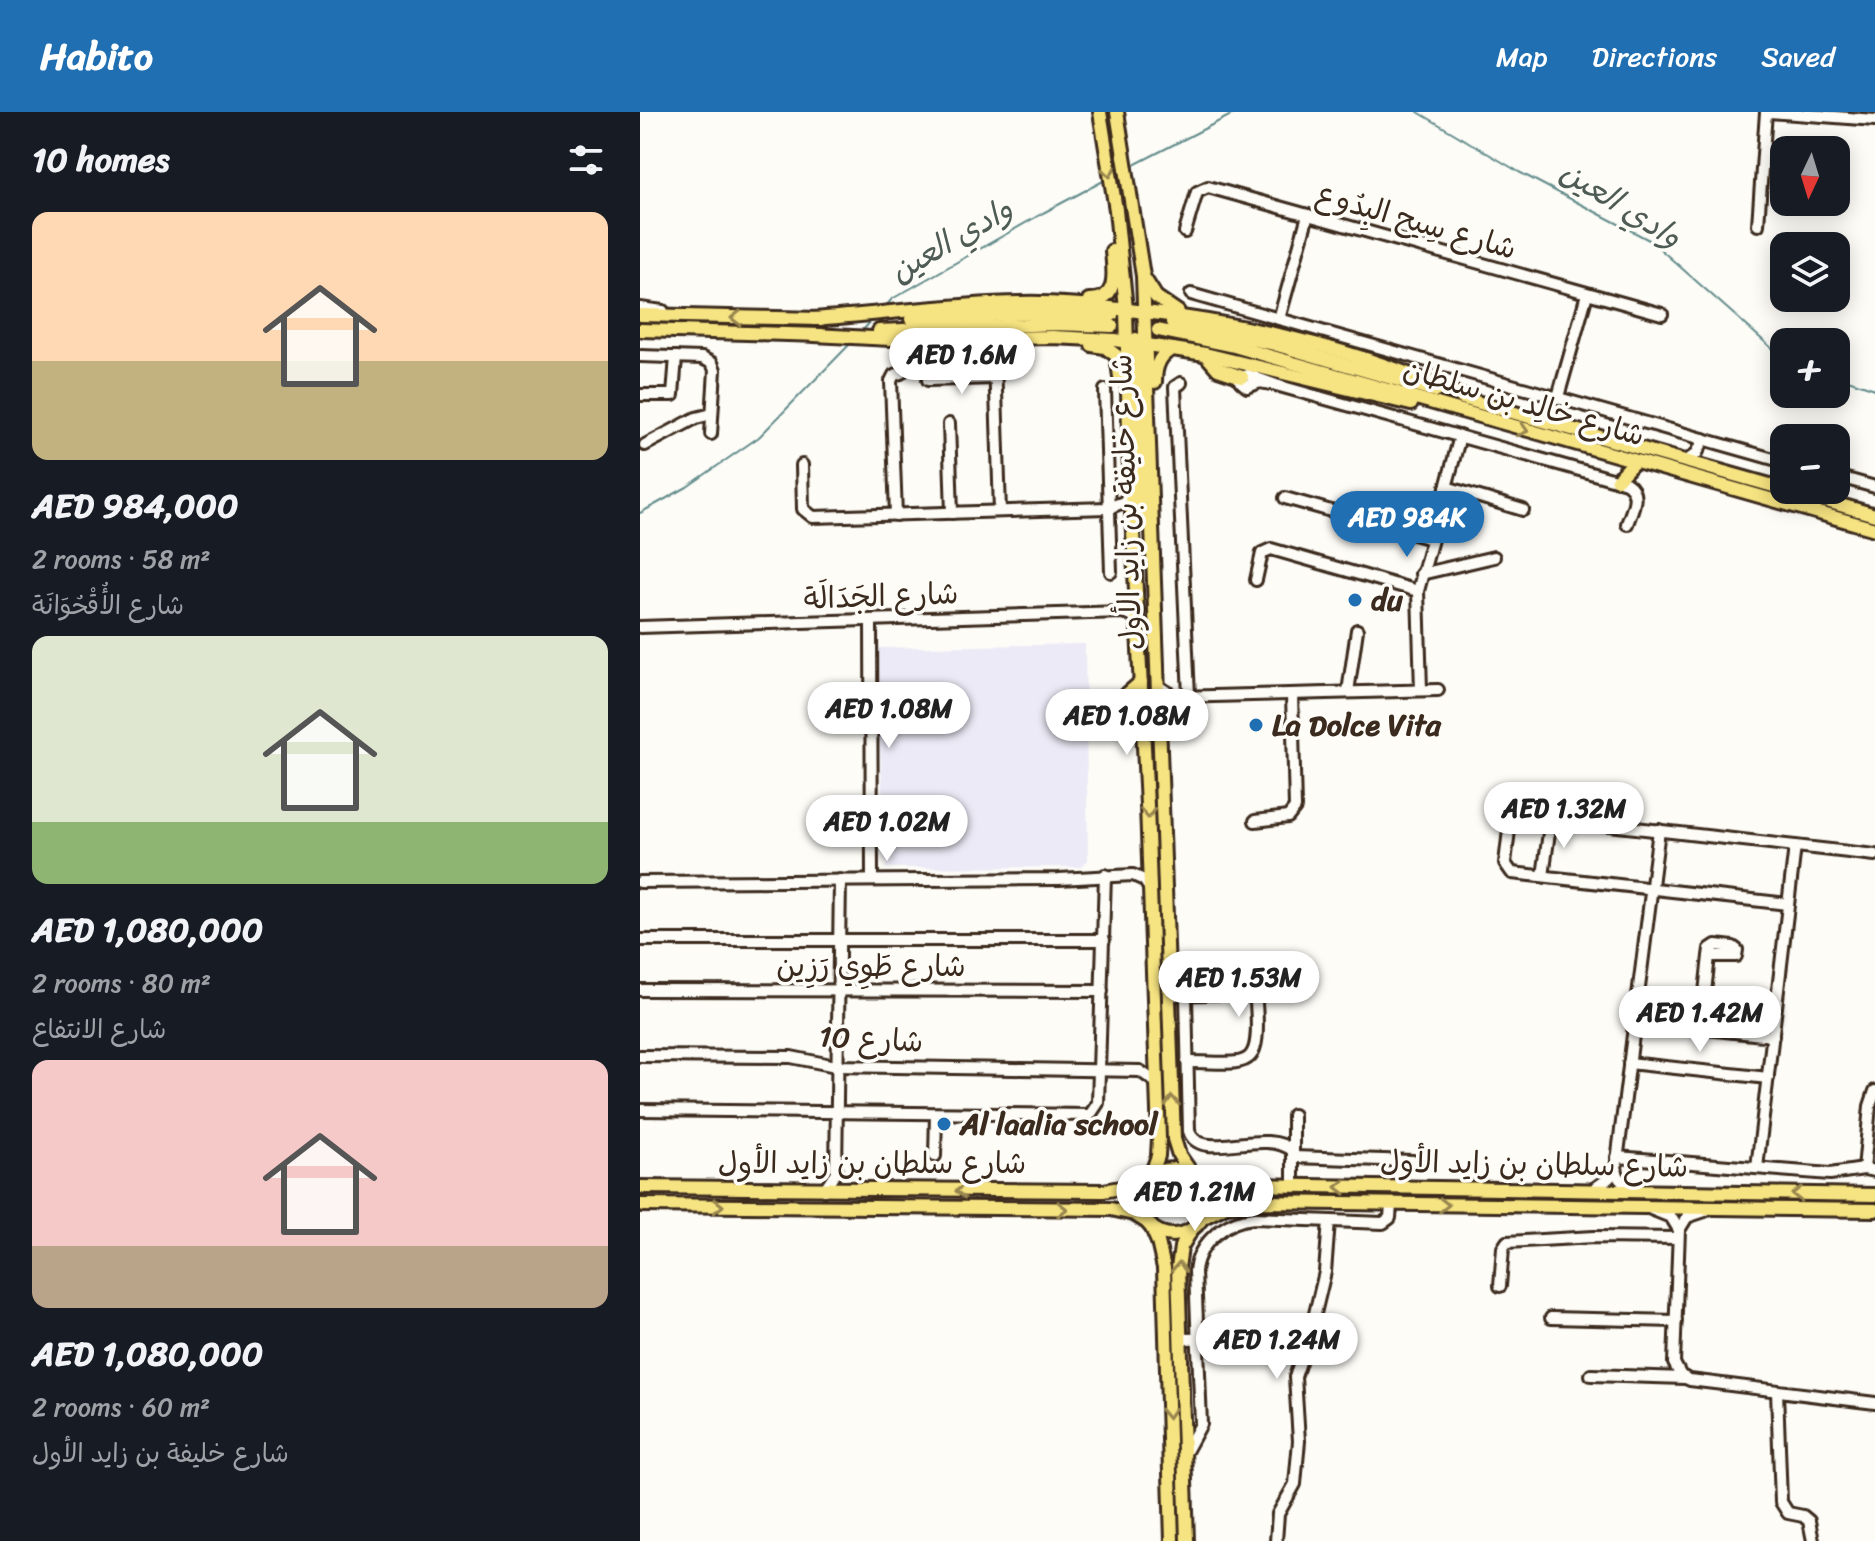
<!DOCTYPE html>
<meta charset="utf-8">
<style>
:root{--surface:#171b24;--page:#20242c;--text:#f1f3f6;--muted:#9ea1a6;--accent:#1f6fb2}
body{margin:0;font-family:Sriracha,"Playpen Sans Arabic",sans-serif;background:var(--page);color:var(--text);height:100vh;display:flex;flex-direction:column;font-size:30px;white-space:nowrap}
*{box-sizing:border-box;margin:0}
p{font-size:26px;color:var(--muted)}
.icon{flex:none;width:44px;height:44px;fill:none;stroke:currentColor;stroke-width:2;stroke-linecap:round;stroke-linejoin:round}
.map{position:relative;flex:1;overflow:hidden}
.side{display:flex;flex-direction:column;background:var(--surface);width:640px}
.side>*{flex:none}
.needle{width:52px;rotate:184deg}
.fabs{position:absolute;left:1130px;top:24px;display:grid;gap:16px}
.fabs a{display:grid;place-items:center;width:80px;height:80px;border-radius:16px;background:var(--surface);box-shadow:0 4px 20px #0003;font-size:40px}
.price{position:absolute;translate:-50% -68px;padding:0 18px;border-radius:28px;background:#fff;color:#222;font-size:26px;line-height:52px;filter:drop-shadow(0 2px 4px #0008)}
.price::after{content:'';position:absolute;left:50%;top:48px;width:24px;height:18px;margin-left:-12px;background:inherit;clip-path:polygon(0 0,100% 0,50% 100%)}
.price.current{background:var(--accent);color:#fff}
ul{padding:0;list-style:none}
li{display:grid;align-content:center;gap:16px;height:424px;padding:0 32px}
li span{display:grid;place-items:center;height:248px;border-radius:16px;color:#555}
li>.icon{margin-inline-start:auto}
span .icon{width:144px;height:144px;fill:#fffc;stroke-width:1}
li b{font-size:34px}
h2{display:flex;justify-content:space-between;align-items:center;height:96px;padding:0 32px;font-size:34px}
header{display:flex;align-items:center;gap:48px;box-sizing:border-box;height:112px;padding:0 40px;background:var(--accent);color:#fff}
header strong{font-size:38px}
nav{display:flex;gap:44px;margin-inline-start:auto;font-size:28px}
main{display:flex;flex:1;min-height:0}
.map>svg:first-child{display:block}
</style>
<header>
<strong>Habito</strong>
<nav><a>Map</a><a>Directions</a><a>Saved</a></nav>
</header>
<main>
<section class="side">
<h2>10 homes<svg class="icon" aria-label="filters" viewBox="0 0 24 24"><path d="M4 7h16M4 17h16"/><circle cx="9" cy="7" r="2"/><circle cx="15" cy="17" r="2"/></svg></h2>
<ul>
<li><span style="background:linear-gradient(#ffd9b3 60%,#c2b280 0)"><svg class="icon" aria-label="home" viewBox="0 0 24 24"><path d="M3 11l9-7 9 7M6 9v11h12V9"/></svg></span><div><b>AED 984,000</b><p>2 rooms · 58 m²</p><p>شارع الأُقْحُوَانَة</p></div></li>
<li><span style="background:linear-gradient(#dfe7d0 75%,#8fb573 0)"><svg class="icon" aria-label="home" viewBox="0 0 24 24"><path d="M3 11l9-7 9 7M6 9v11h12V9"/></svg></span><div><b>AED 1,080,000</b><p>2 rooms · 80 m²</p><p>شارع الانتفاع</p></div></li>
<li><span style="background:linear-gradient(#f6c9c9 75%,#b9a48a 0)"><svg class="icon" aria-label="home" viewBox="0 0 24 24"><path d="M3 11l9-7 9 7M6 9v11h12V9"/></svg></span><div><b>AED 1,080,000</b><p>2 rooms · 60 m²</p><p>شارع خليفة بن زايد الأول</p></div></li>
</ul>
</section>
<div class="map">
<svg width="1235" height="1429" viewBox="0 0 1235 1429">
<rect width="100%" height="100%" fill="#fdfcf7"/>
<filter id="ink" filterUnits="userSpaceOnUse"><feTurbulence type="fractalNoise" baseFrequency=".0125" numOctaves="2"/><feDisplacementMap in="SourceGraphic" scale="16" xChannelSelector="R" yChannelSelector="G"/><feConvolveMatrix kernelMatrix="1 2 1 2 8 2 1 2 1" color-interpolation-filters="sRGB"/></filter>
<g filter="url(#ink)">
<path fill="#eceaf6" d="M445 532 448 748 442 755 246 756 235 536Z"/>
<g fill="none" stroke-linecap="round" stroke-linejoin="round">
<g stroke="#638c8c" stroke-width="2">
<path d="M778 0 879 60 1011 129 1144 247"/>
<path d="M490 55 595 1 604 0"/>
<path d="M244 196 252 187 403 101 467 67"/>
<path d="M222 219 234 206"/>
<path d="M1196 264 1235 277"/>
<path d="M0 401 47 375 119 325 212 230"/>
</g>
<path stroke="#d6d2cc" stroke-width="12" stroke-dasharray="12 6" stroke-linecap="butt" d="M476 204 517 208"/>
<defs>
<g id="minor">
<path d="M1129 0 1235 8"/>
<path d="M1118 113 1126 0"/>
<path d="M545 120 557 80 568 75 1022 202"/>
<path d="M551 182 1144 350"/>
<path d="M0 196 23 199"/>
<path d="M639 207 668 103"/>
<path d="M0 244 62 246 72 251 75 258 71 322"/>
<path d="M355 249 360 399"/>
<path d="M288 268 355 266"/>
<path d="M541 271 535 275 549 584"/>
<path d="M636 273 608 263 602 265 600 269 607 275 620 270 636 273 986 371C1002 381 992 397 987 412"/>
<path d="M465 278 471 460"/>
<path d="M0 283H33L36 245"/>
<path d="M918 285 947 182"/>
<path d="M309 312 312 401"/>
<path d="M5 333 56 306 72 302"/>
<path d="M1047 349 1057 341 1064 327"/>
<path d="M162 353 163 397 173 405 468 396 484 390 490 380"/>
<path d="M1196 364 1235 375"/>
<path d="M806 375 883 398"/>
<path d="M645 386 791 427"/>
<path d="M256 403 251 269 254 263 261 261"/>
<path d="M781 462 854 445"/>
<path d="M616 468 622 441 631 437 778 479"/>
<path d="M231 509 232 768"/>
<path d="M0 515 483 500 493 504 499 512"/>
<path d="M518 574 535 585 798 578"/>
<path d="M781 578 778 479 820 324"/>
<path d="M708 580 717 518"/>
<path d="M615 709 648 705 655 696 652 582"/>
<path d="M903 764 911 706"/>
<path d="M0 770 419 767 493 763 504 768 510 777"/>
<path d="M1148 792 872 761 865 751 870 710 880 703 1235 743"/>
<path d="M0 828H464"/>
<path d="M0 878 462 879"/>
<path d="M529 883 604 881 613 885 616 891C621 962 608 950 547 950"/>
<path d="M546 883 549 1019C559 1052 625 1014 653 1039"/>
<path d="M1009 905 1027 913 1133 924"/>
<path d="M1061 917 1069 844 1070 837 1076 833 1093 835 1097 838 1096 844H1069"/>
<path d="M0 944 151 945 196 954 500 959 517 971"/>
<path d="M989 951 1128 966"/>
<path d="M0 998 450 1003 458 991 465 763"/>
<path d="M295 1044 296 1002"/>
<path d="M653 1045 773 1049"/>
<path d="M977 1045 1190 1062 1224 1057 1235 1059"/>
<path d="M1117 1056 1155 734"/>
<path d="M976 1057 979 1066 991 1079"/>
<path d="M1224 1057 1230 994 1235 979"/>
<path d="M653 1074V1003"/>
<path d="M184 1078 196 1060 200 768"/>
<path d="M951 1079 969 1066 976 1057 1019 718"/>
<path d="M1011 1097 1031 1105 1039 1118 1034 1251 1041 1264 1050 1268 1235 1291"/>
<path d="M1039 1118 1047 1105 1065 1099"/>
<path d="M860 1174 863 1136 867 1130 954 1125 1038 1126"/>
<path d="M911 1206 1036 1209"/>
<path d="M540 1227 603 1226"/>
<path d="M951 1263 1045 1266"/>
<path d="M1137 1279 1141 1390 1148 1401 1163 1404 1169 1409 1173 1429"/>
<path d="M544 1343 561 1312 555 1159C558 1131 586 1108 614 1106L743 1111 750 1106 751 1092"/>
<path d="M636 1429 638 1402 655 1372 659 1329 655 1265 672 1214 685 1160 689 1109"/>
</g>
<g id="major">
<path d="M460 0 476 98 486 197 490 362 507 693 519 1026 518 1044 510 1066"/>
<path d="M477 0 503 164 534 1027 539 1043 552 1062"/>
<path d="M504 166 516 185 538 200"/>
<path d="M449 188C479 189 474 161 472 139"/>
<path d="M0 203 181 207"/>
<path d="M174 207C243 202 312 192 380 191 417 190 452 194 489 198 605 211 721 237 828 287"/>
<path d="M271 207 393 201 472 203"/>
<path d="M532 210 634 232 796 279"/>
<path d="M0 218 181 223"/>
<path d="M518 218 594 234 1235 417"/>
<path d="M239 219 414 212 472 214"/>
<path d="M174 223 270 228 412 225 475 228 565 242 771 292"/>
<path d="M496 227 502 393 508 412"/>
<path d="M452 233 465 235 477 244 480 265"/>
<path d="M565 242 578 257 602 265"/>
<path d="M515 270C515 256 519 242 533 237"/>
<path d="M822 286 1144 377"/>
<path d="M977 368 994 350"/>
<path d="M1148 378 1235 403"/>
<path d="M466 600 501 570"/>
<circle cx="533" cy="1090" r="33"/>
<path d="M554 1064 603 1073 1235 1083"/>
<path d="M0 1075 463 1079 491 1074 509 1067"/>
<path d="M0 1093 471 1097 494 1102 507 1110"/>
<path d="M562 1106 586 1094 614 1090 1235 1098"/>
<path d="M511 1114 518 1130 524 1156 532 1429"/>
<path d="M547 1429 538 1156 541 1135 552 1117"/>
</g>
</defs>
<use href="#minor" stroke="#3b2a1e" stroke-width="16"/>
<use href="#major" stroke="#3b2a1e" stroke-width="18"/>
<use href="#minor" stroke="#fdfcf7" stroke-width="10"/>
<use href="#major" stroke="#f6e381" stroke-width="12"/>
</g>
<defs><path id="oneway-chevron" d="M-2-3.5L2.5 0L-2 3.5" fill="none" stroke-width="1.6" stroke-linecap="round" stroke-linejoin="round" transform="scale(2)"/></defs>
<g stroke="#988650">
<use href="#oneway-chevron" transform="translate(469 60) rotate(80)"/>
<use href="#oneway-chevron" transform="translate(96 206) rotate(-179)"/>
<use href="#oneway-chevron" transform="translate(883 318) rotate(16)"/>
<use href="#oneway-chevron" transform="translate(508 701) rotate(88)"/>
<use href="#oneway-chevron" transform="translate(532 989) rotate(-92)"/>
<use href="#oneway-chevron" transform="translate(701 1075) rotate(-179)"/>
<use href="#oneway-chevron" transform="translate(321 1079) rotate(-179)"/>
<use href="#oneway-chevron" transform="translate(1157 1082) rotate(-179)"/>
<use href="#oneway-chevron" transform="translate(804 1093) rotate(1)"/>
<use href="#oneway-chevron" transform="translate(78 1094) rotate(1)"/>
<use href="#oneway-chevron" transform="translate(422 1097)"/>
<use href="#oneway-chevron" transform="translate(539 1155) rotate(-87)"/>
<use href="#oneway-chevron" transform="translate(528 1301) rotate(88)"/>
</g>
</g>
<g fill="#1f6fb2" stroke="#fdfcf7" stroke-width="3">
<circle cx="715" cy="488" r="8"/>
<circle cx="616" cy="613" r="8"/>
<circle cx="304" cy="1012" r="8"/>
</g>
<g text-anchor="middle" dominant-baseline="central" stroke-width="7" stroke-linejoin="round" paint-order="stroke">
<g font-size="30" fill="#3b2a1e" stroke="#fdfcf7">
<text transform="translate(776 109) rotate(16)">شارع سِيح البِدُوع</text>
<text transform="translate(884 290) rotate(16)">شارع خالِد بن سلطان</text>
<text transform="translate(486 390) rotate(-92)">شارع خليفة بن زايد الأول</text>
<text transform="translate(241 484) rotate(-2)">شارع الجَدَالَة</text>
<text x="231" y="854">شارع طَوِي رَزِين</text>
<text transform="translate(231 927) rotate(3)">شارع 10</text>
<text x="232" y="1051">شارع سلطان بن زايد الأول</text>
<text transform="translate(894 1052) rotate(1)">شارع سلطان بن زايد الأول</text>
</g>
<g font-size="30" font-weight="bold" fill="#3b2a1e" stroke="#fdfcf7" text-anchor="start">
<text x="731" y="488">du</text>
<text x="632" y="613">La Dolce Vita</text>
<text x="320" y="1012">Al laalia school</text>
</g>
<g font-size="32" font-style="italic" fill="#4f5b55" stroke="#fdfcf7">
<text transform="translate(981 92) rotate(32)">وادي العين</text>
<text transform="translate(311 128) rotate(-30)">وادي العين</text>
</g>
</g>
</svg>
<div class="fabs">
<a><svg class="needle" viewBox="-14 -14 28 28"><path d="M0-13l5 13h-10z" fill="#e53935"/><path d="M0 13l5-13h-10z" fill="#9ea1a6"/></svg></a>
<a><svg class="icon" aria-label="layers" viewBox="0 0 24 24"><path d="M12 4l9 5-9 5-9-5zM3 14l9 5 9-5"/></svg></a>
<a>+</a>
<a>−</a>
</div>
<b class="price" style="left:322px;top:284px">AED 1.6M</b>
<b class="price current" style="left:767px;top:447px">AED 984K</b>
<b class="price" style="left:249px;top:638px">AED 1.08M</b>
<b class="price" style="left:487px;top:645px">AED 1.08M</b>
<b class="price" style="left:924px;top:738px">AED 1.32M</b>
<b class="price" style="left:247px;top:751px">AED 1.02M</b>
<b class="price" style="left:599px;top:907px">AED 1.53M</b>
<b class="price" style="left:1060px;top:942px">AED 1.42M</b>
<b class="price" style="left:555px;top:1121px">AED 1.21M</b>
<b class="price" style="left:637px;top:1269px">AED 1.24M</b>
</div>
</main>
